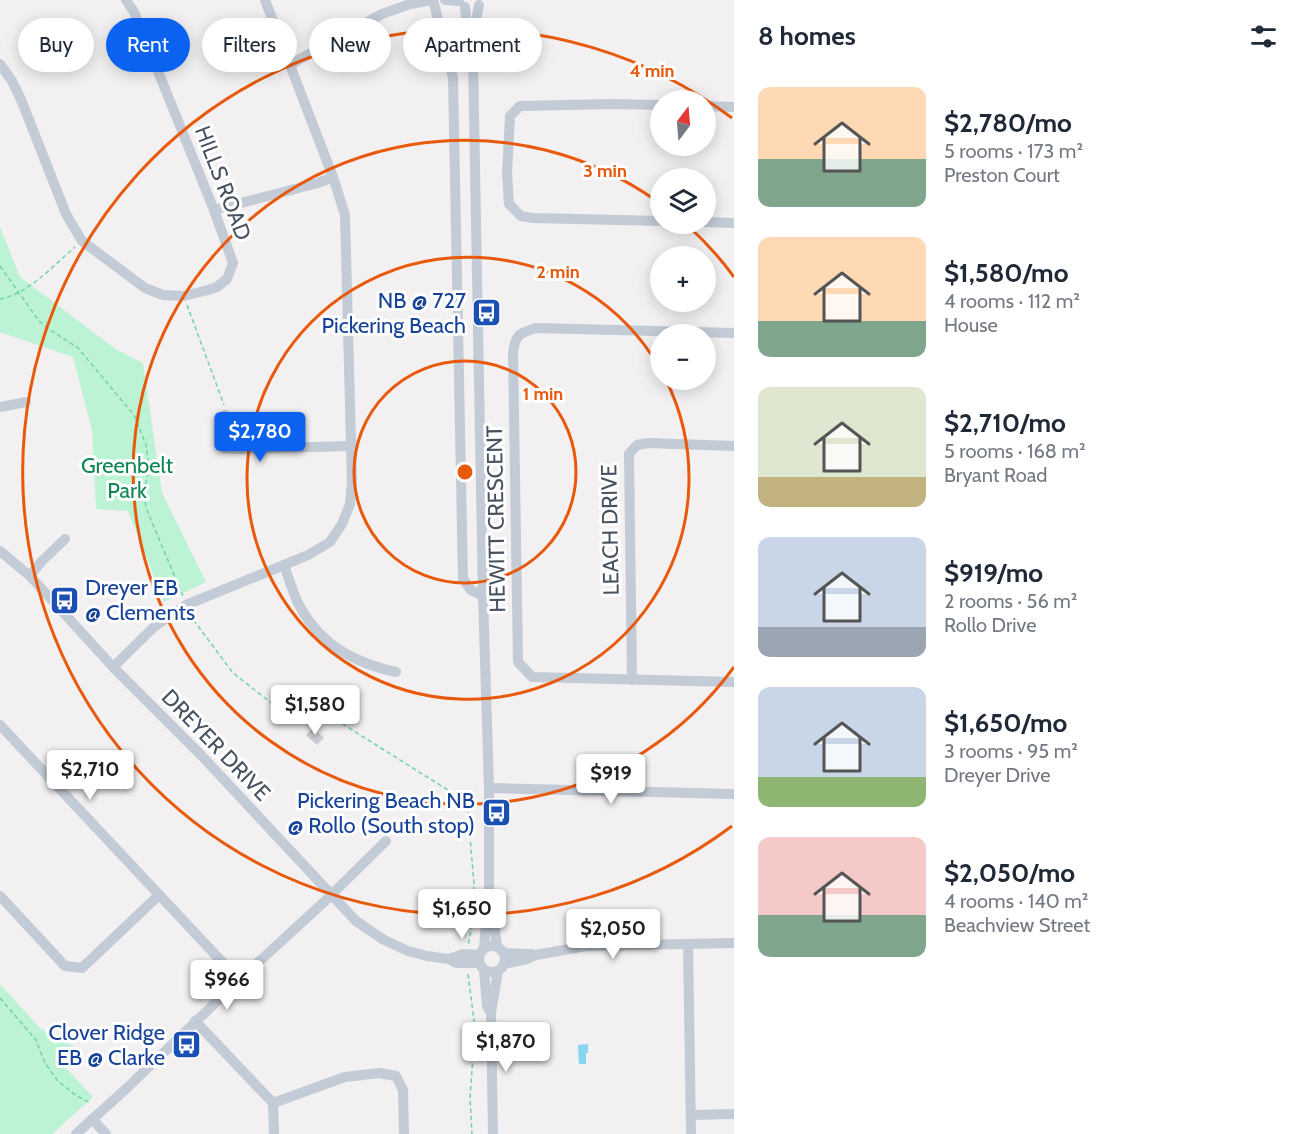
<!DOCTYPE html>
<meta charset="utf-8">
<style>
:root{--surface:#fff;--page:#f2f2f3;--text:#1f2937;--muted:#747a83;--accent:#0b62f1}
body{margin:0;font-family:Cabin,sans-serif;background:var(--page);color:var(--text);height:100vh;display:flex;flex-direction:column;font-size:22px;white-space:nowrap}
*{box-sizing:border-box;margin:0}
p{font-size:20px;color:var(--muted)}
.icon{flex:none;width:33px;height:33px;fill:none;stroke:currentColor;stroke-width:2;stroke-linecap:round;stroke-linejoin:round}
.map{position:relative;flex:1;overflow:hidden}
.panel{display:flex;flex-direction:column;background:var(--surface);width:570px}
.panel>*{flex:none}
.banner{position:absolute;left:18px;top:18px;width:570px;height:54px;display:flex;gap:12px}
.needle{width:39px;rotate:16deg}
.controls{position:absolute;left:650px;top:90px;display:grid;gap:12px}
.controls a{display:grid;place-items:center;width:66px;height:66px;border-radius:50%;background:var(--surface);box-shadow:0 3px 15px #0003;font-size:30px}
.price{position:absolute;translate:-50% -51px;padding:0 14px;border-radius:6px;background:#fff;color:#222;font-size:20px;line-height:39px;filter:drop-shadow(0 2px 3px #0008)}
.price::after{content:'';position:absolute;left:50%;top:36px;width:18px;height:14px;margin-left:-9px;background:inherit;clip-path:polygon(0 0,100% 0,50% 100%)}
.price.selected{background:var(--accent);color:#fff}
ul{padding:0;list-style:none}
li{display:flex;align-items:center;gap:18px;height:150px;padding:0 24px}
li span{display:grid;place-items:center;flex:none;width:168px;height:120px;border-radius:12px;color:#555}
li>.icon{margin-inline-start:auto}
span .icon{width:72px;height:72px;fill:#fffc;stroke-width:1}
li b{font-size:26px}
h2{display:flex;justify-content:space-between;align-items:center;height:72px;padding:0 24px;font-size:26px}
.tag{padding:0 21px;border-radius:27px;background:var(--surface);box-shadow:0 3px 15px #0003;font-size:21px;line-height:54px}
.tag.selected{background:var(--accent);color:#fff}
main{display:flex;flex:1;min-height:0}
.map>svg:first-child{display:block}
</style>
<main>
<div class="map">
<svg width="734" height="1134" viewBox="0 0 734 1134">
<rect width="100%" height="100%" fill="#f2f0f0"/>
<g fill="#bbf3d4">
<path d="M0 227 20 277 117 350 143 363 162 493 206 582 164 602 128 511 96 509 92 430 73 357 0 332Z"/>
<path d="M0 984 41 1029 82 1051 64 1066 93 1097 52 1134H0Z"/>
</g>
<path fill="#85d5f3" d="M588 1044V1053H586V1064H579L578 1045Z"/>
<path fill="#cbced6" d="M313 728 324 738 317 745 306 735Z"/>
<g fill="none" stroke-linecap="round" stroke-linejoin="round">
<g stroke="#70d4a9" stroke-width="1.5" stroke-dasharray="4.5 3" stroke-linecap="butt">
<path d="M0 266 39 321 47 328 78 348 134 415 146 445 149 467 144 493 146 508 183 596"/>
<path d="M0 299C28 294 54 265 75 247"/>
<path d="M187 305 224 405"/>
<path d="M189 614 233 673 284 713 314 706 467 802 474 884 471 931 468 945"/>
<path d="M468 974 475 1028 470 1098 472 1134"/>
<path d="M0 998 36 1040 45 1063 57 1080 74 1094 90 1103"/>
</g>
<g stroke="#c2cbd6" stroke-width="10">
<path d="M433 0 453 78 463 579 471 590 483 596"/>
<path d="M445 0 459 1"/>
<path d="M479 5 476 20 475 50 473 60 483 596 489 788V903L487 910 484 948"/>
<path d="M465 7 469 51 471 57"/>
<path d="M0 64 12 81 22 102 66 214 82 241 145 288 163 295 184 296 208 290 217 287 227 279 233 263 214 210 134 12 126 0"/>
<path d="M291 64 382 14 410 4 432 0"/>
<path d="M660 105 613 104 520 106 510 116 507 173 509 204 521 216 533 218 660 221"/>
<path d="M705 106 734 107"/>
<path d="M214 210 318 183 333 177"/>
<path d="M705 222 734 223"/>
<path d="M734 333 536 328C519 333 515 335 513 353L518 662 532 677 734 682"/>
<path d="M0 407 26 402"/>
<path d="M225 415 224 448 239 449 351 446"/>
<path d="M0 551 30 576 113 667 200 754 356 921 384 940 408 951 427 956 449 959 456 963H479"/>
<path d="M284 565C288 577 292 589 297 601 318 643 351 662 396 672"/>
<path d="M30 576 41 562 65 539"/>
<path d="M113 667 154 627 186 605 284 565 308 555 330 542 342 524 350 504 352 481 345 215 333 177 265 0"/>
<path d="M632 680 629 454 637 445 648 443 734 446"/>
<path d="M0 725 239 980"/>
<path d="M489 788 734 794"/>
<path d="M0 896 65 966 82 968 158 896"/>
<path d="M492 908 497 947"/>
<path d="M688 945 691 1134"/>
<circle cx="492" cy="959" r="13"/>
<path d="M504 953 532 954"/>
<path d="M449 959 463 954 479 955"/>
<path d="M504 964 527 959 536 955 586 946 734 943"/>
<path d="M484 970 487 1006 491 1013"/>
<path d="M195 1021 273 1103 274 1134"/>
<path d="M273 1103 345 1077 379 1073 396 1076 403 1090 404 1134"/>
<path d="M691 1115 734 1114"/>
<path d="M92 1119 106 1134"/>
<path d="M76 1134 128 1087 239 980 324 902 386 841"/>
<path d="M493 1134 491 1013 498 971"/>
</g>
</g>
<g fill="none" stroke="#e8590c" stroke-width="3">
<circle cx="465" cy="472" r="111"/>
<path d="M666 380A221 221 0 1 1 659 367"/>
<path d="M734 667A332 332 0 1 1 658 202M687 225A332 332 0 0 1 734 277"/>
<path d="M732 826A443 443 0 1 1 732 118"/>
</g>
<defs>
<symbol id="bus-square" viewBox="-11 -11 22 22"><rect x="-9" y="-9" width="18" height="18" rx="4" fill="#1a4fb4" stroke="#fff"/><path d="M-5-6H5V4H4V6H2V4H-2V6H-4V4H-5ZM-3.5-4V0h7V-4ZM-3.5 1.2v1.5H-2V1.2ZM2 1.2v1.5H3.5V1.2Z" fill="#fff"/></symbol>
</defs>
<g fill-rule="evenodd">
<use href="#bus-square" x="470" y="296" width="33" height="33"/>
<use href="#bus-square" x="48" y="584" width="33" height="33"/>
<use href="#bus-square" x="480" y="796" width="33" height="33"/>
<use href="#bus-square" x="170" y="1028" width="33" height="33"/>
</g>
<g text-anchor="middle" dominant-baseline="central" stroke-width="6" stroke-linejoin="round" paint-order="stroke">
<g font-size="22" fill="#46525f" stroke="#fff">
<text transform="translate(223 183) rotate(69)">HILLS ROAD</text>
<text transform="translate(496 519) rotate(-91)">HEWITT CRESCENT</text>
<text transform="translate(610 530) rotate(-91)">LEACH DRIVE</text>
<text transform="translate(216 745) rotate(46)">DREYER DRIVE</text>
</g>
<g font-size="22" fill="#164399" stroke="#fff" text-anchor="end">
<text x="466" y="300">NB @ 727<tspan x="466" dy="25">Pickering Beach</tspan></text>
<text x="85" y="587" text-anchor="start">Dreyer EB<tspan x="85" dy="25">@ Clements</tspan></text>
<text x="475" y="800">Pickering Beach NB<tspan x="475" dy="25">@ Rollo (South stop)</tspan></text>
<text x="165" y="1032">Clover Ridge<tspan x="165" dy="25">EB @ Clarke</tspan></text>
</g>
<g font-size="22" fill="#108753" stroke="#fff">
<text x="127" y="465">Greenbelt<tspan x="127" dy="25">Park</tspan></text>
</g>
</g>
<circle cx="465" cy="472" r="9" fill="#e8590c" stroke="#fff" stroke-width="3"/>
<g font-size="18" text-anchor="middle" font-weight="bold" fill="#e8590c" stroke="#fff" stroke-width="6" stroke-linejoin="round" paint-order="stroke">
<text x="652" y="77">4 min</text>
<text x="605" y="177">3 min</text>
<text x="558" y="278">2 min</text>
<text x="543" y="400">1 min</text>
</g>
</svg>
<div class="controls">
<a><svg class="needle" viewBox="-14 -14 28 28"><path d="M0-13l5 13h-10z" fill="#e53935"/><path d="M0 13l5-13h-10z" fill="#747a83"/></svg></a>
<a><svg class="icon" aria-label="layers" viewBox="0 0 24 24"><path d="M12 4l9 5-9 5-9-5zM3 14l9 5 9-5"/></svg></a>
<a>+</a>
<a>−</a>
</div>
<b class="price selected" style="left:260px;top:463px">$2,780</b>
<b class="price" style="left:315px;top:736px">$1,580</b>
<b class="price" style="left:90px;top:801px">$2,710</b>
<b class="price" style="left:611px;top:805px">$919</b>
<b class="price" style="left:462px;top:940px">$1,650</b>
<b class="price" style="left:613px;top:960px">$2,050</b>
<b class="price" style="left:227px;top:1011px">$966</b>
<b class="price" style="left:506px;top:1073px">$1,870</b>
<div class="banner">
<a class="tag">Buy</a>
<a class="tag selected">Rent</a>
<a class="tag">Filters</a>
<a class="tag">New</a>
<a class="tag">Apartment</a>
</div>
</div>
<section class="panel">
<h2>8 homes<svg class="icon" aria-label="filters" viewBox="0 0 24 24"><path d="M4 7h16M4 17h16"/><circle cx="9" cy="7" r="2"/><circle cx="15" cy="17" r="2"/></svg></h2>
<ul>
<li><span style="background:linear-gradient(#ffd9b3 60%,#7fa58c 0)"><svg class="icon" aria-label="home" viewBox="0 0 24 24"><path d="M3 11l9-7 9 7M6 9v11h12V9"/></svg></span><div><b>$2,780/mo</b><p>5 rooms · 173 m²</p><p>Preston Court</p></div></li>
<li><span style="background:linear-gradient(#ffd9b3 70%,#7fa58c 0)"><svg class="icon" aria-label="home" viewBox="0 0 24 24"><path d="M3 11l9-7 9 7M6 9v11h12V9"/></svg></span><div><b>$1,580/mo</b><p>4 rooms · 112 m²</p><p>House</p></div></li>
<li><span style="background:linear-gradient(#dfe7d0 75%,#c2b280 0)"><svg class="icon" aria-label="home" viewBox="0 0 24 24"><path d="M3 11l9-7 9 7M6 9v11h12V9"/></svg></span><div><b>$2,710/mo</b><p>5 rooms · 168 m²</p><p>Bryant Road</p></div></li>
<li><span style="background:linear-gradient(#c9d6e8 75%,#9aa5b1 0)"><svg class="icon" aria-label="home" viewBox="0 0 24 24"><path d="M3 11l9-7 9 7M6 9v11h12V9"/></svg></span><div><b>$919/mo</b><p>2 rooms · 56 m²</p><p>Rollo Drive</p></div></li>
<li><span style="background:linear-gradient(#c9d6e8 75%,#8fb573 0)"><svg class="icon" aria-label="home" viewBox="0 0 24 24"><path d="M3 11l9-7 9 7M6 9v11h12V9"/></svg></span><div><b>$1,650/mo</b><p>3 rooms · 95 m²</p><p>Dreyer Drive</p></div></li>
<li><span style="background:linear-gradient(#f6c9c9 65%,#7fa58c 0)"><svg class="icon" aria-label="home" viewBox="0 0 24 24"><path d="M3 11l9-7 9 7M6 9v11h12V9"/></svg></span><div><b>$2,050/mo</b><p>4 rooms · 140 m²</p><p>Beachview Street</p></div></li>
</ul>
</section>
</main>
